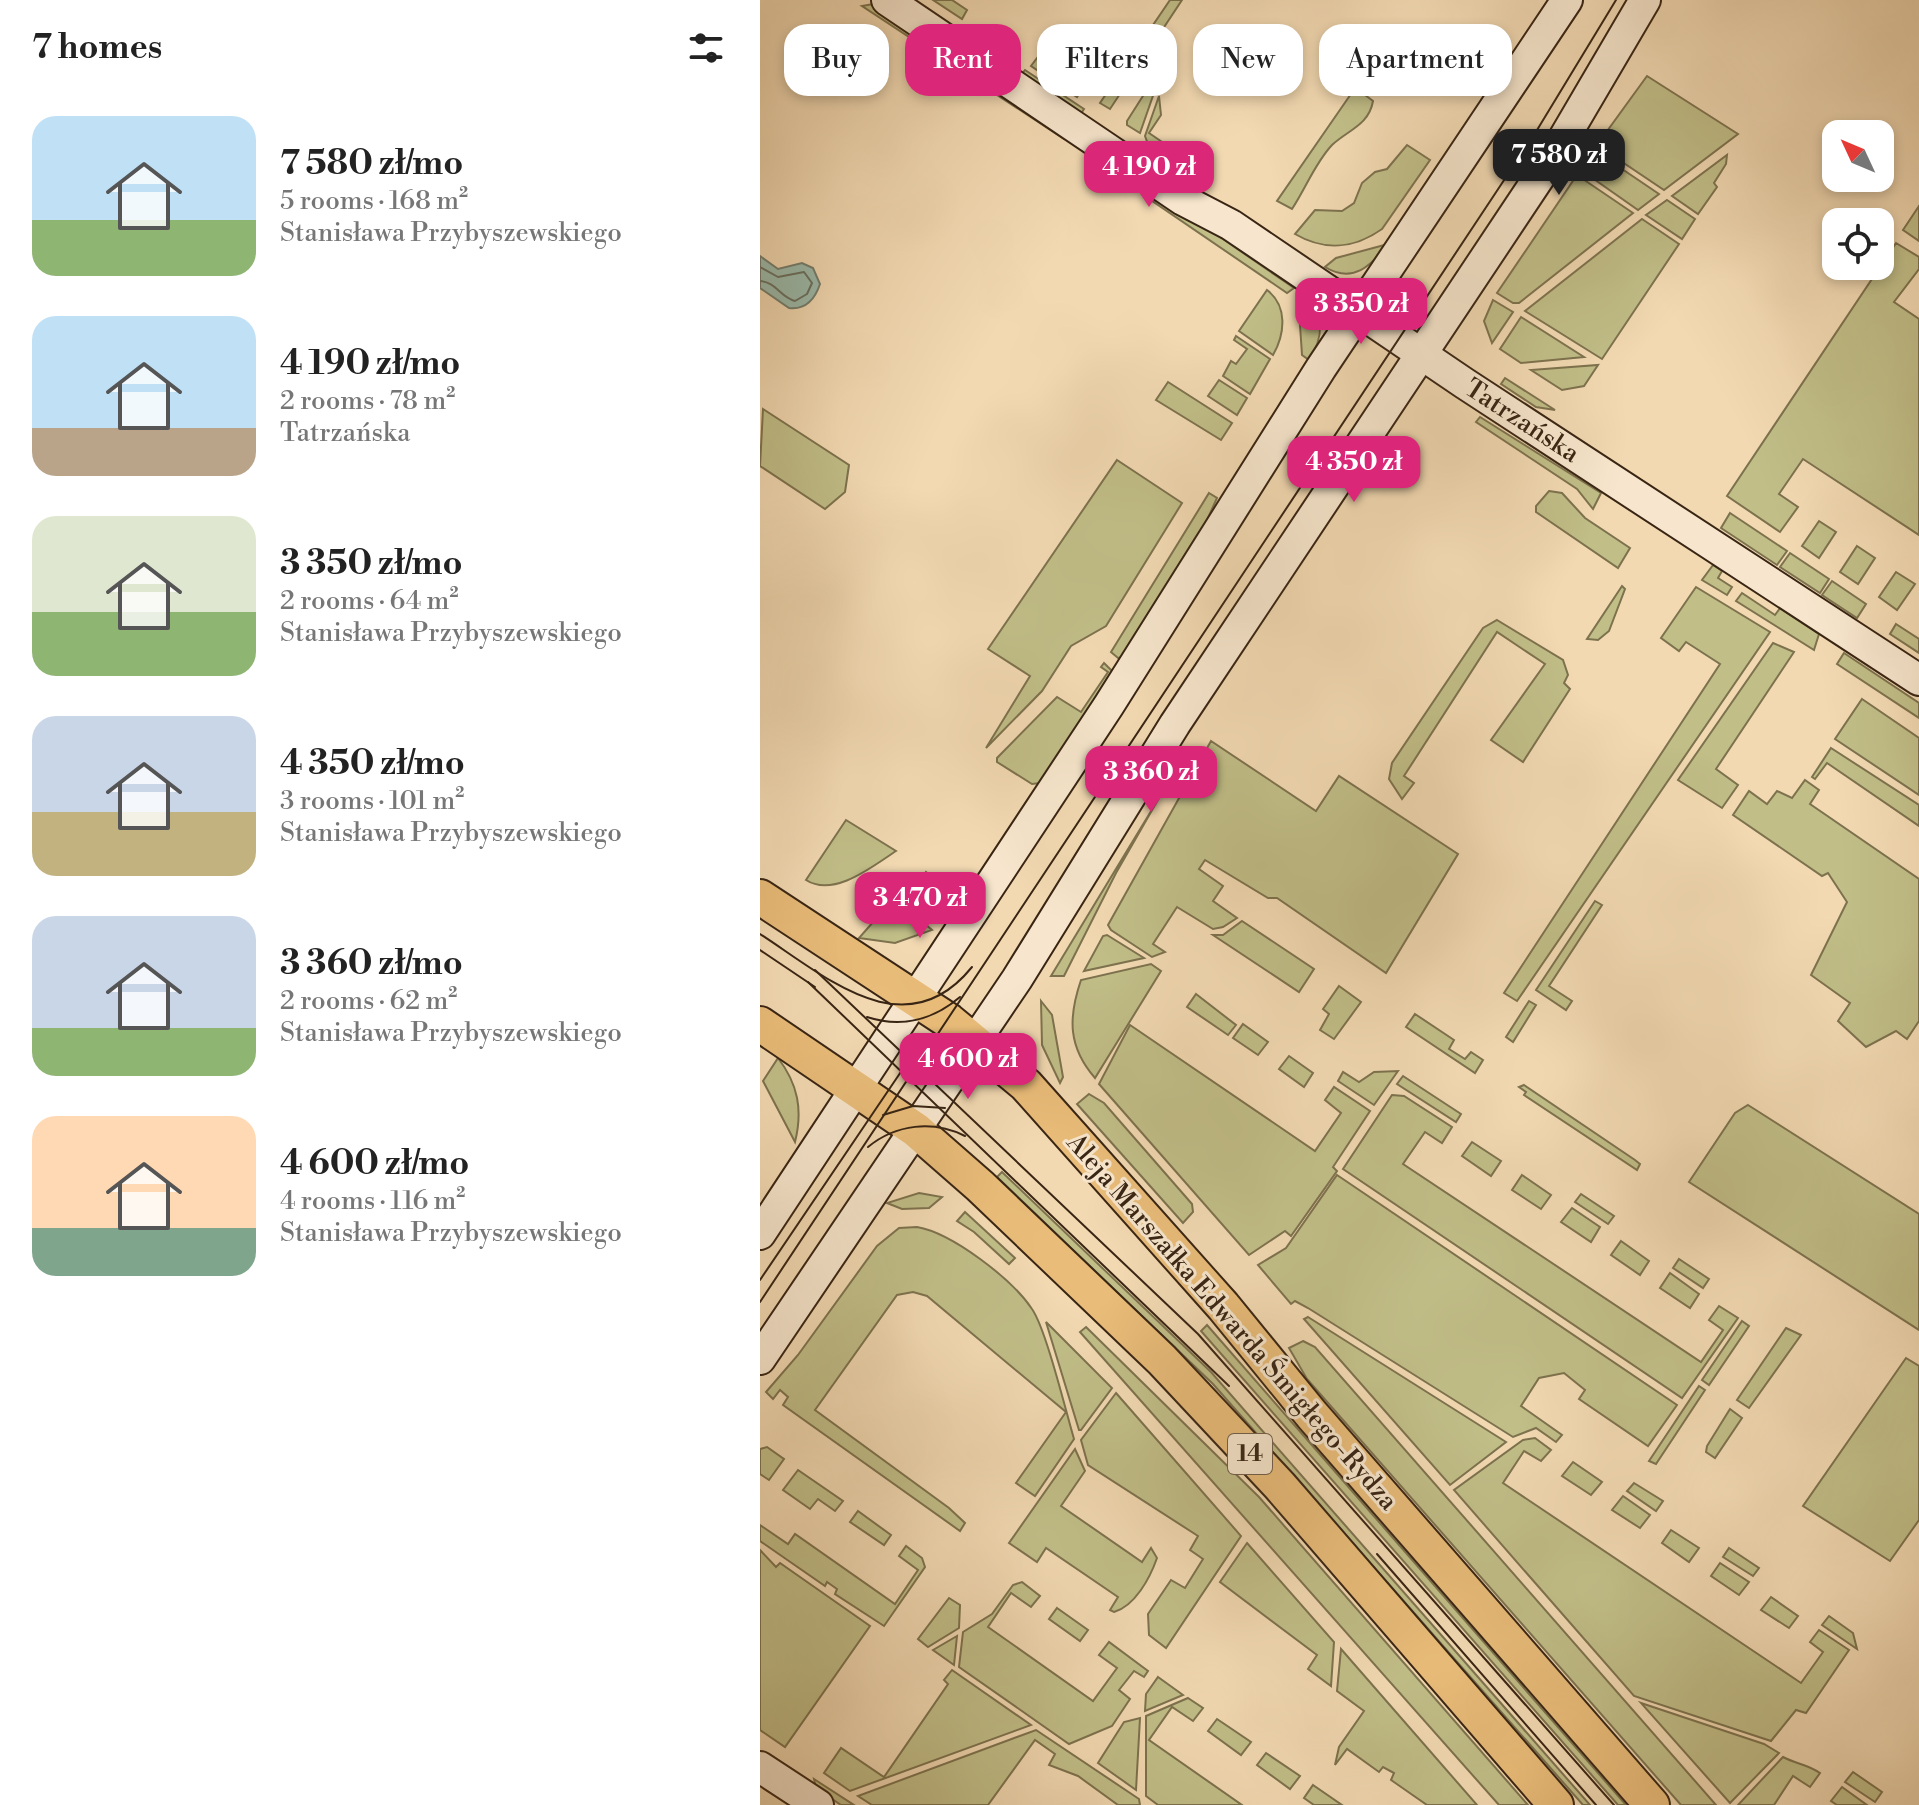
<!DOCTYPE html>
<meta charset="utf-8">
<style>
:root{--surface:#fff;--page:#f6f6f6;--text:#222;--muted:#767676;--accent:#db2777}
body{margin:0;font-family:"Libre Bodoni",serif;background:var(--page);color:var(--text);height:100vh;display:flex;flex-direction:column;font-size:30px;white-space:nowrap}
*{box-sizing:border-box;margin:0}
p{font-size:26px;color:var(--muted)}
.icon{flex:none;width:44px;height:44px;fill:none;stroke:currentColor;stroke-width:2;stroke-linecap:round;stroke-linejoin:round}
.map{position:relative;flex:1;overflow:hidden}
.details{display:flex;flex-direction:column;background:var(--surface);width:760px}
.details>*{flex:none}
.banner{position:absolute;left:24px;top:24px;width:760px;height:72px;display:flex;gap:16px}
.needle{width:52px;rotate:314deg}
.tools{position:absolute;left:1062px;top:120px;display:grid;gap:16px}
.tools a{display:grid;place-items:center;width:72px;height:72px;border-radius:16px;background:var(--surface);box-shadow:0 4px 12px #0003;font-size:40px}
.price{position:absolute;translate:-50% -68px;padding:0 18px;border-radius:16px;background:var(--accent);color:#fff;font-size:26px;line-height:52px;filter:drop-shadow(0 2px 4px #0008)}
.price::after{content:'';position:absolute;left:50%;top:48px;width:24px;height:18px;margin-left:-12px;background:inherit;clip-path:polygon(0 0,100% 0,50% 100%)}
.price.on{background:#222;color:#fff}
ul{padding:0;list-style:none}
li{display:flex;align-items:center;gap:24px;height:200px;padding:0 32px}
li span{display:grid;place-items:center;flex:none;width:224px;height:160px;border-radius:24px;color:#555}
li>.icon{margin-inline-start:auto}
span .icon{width:96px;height:96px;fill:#fffc;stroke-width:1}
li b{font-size:34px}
h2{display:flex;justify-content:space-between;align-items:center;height:96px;padding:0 32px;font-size:34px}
.tag{padding:0 28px;border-radius:24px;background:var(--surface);box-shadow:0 4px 12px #0003;font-size:28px;line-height:72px}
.tag.on{background:var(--accent);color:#fff}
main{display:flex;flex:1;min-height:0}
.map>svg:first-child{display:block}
</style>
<main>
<section class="details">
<h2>7 homes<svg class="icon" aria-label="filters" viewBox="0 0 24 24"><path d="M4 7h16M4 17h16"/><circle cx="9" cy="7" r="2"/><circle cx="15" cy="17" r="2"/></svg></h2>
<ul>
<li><span style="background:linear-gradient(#bfe0f5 65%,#8fb573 0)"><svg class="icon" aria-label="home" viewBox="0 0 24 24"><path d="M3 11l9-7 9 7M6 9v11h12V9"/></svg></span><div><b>7 580 zł/mo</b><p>5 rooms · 168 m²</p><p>Stanisława Przybyszewskiego</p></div></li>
<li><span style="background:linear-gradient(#bfe0f5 70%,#b9a48a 0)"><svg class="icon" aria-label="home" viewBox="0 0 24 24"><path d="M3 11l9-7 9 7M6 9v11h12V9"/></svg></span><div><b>4 190 zł/mo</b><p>2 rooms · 78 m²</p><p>Tatrzańska</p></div></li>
<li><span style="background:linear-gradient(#dfe7d0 60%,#8fb573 0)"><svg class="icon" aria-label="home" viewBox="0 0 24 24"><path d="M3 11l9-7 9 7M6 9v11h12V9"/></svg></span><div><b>3 350 zł/mo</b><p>2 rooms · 64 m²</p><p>Stanisława Przybyszewskiego</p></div></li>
<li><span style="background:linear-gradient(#c9d6e8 60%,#c2b280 0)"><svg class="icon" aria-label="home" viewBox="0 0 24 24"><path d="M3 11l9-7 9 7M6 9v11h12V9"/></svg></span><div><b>4 350 zł/mo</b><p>3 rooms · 101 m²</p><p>Stanisława Przybyszewskiego</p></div></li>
<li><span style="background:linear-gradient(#c9d6e8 70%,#8fb573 0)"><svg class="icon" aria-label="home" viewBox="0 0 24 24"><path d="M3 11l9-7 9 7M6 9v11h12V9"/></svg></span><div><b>3 360 zł/mo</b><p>2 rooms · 62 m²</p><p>Stanisława Przybyszewskiego</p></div></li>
<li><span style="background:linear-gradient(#ffd9b3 70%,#7fa58c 0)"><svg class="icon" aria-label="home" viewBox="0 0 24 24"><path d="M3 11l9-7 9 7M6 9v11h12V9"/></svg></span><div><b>4 600 zł/mo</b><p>4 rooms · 116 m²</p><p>Stanisława Przybyszewskiego</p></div></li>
</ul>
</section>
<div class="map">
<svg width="1159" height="1805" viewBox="0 0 1159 1805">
<rect width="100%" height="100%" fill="#f2d9b2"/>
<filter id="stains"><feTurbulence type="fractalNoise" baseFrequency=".0025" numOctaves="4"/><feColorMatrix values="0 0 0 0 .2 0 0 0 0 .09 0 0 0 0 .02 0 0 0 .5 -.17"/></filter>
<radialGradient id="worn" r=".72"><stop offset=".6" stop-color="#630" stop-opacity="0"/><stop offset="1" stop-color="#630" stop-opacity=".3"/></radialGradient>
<g fill="#c1be88" stroke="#7d724e" stroke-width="2">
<path d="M173 0H192L207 10 202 19Z"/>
<path d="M410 0H422L350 109 340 103Z"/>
<path d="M113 4 123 9 307 135 304 139 102 6Z"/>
<path d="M277 58 322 89 317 97 271 66Z"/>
<path d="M404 63 412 65 395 90 380 133 367 125V121Z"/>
<path d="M265 70 324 109 320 115 261 75Z"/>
<path d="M887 76 978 134 904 190 837 145Z"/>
<path d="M602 78 605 95 613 101C609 125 588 130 572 145 555 163 546 188 532 209L517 201Z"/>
<path d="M399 96 401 115 389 133 449 174 444 181 388 144 385 136Z"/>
<path d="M647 145 670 160 622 229C594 249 564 251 535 234L555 210 582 211 594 203 602 183 615 172 627 169Z"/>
<path d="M834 150 899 194 878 210 821 170Z"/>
<path d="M967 155 966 164 954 183 957 187 938 214 912 196Z"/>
<path d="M817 175 873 213 759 303H753L737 293Z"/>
<path d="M384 188H389L534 288 527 293 382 194Z"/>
<path d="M907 200 935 219 922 239 886 215Z"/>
<path d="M1159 206V241L1143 230Z"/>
<path d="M882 219 919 244 842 359 765 311Z"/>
<path d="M1136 243 1159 257V269L1134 302 1159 319V535L1043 459 1019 494 1038 507 1020 532 967 496Z"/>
<path d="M628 244C611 266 593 284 565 267L576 258Z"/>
<path d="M507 290C528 306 525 334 513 355L479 331Z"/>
<path d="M545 298C566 317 563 338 549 360L542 355 539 310Z"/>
<path d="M733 300 753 312 732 343 724 321Z"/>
<path d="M761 317 824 357 761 363 740 349Z"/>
<path d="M476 336 510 359 490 394 463 376 471 361 476 364 487 349 474 340Z"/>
<path d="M838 365 824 386 802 390 771 370Z"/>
<path d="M745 378 795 410 776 407 741 384Z"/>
<path d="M459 380 487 398 477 415 448 396Z"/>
<path d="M408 382 472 423 461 440 396 400Z"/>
<path d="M3 409 89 465 85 492 65 509 0 466Z"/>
<path d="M720 417 841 493 833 509 817 489 716 422Z"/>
<path d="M357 460 422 503 346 626 311 646 282 691 226 748 270 676 228 649Z"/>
<path d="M789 491 802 493 825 518 870 548 858 568 776 512V506Z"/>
<path d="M449 493 457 498 438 540 363 657 358 658 351 652Z"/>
<path d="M970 513 1027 551 1017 565 961 528Z"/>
<path d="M1059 521 1076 532 1059 558 1042 546Z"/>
<path d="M1097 546 1115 558 1098 584 1080 572Z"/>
<path d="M1030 553 1069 579 1060 593 1020 567Z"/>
<path d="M953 565 962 571 958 578 972 587 967 595 942 580Z"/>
<path d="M1136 572 1155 584 1137 610 1119 597Z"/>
<path d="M1072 581 1106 604 1097 618 1062 595Z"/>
<path d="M862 586 865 589 849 631 838 640 827 639Z"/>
<path d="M936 587 1010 632 757 1001 744 993 960 664 926 642 919 651 901 638Z"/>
<path d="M982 593 1015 615 1020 608 1059 634 1054 650 976 601Z"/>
<path d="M737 620 803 660 808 675 804 683 810 689 763 762 731 740 785 664 737 632 644 776 654 783 642 799 629 779 632 763 723 628Z"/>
<path d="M1136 624 1159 639V653L1130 634Z"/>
<path d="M1013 643 1034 652 956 769 978 785 962 808 918 780Z"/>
<path d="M1084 653 1159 703V718L1077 664Z"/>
<path d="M344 663 353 672 280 783 272 784 237 762V758L297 697 321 712 348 672 341 667Z"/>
<path d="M1102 699 1159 738V795L1075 739Z"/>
<path d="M451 741 556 811 579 776 698 854 626 973 517 898H508L445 860 439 869 463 886 453 901 477 918 463 927 453 929 417 907 393 944 405 952 392 957 351 930 348 925Z"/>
<path d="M1071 748 1159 805V826L1067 763 1055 779 1052 777Z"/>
<path d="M1045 780 1059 790 1050 804 1159 879V1021L1147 1039 1136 1031 1106 1047 1078 1021 1090 1003 1051 975 1087 902 1068 873 1062 876 973 815 989 791 1007 804 1017 791 1032 798Z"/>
<path d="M399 798 356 873 304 976H291Z"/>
<path d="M86 820 136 851C113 866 74 898 46 880Z"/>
<path d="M166 872 203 898 191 913 162 894 160 880Z"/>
<path d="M835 901 842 905 789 986 812 1001 806 1010 776 990Z"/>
<path d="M144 916 160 920 172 930 135 943 99 938 114 921Z"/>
<path d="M482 921 554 969 539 992 453 935H463Z"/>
<path d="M347 935 384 958 324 971 343 936Z"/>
<path d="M391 964 401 971 335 1078C308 1047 308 1018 321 980Z"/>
<path d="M579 986 601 1002 574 1039 560 1030 569 1014 563 1009Z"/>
<path d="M436 994 476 1025 468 1035 427 1007Z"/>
<path d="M281 1001 292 1015 303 1077 300 1083 282 1045Z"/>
<path d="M769 1001 776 1005 753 1042 746 1037Z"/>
<path d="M655 1014 694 1040 689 1049 705 1059 711 1052 723 1060 715 1073 646 1027Z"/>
<path d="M483 1024 508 1042 498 1055 473 1038Z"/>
<path d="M370 1025 555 1151 581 1113 565 1100 574 1087 610 1111 573 1167 577 1171 531 1236 525 1231 489 1255 339 1084Z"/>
<path d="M529 1056 553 1073 544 1087 519 1069Z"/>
<path d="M18 1058C38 1084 43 1110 35 1142L3 1081Z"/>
<path d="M638 1071 614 1105 578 1081 583 1072 599 1082 614 1072Z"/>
<path d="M643 1076 701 1114 696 1122 637 1084Z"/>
<path d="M764 1085 875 1160 880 1164 877 1170 764 1095 766 1092 759 1087Z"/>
<path d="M329 1094 344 1103 432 1204 433 1212 423 1223 317 1104Z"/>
<path d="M632 1095 644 1096 692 1127 682 1143 665 1132 643 1164 941 1362 963 1330 949 1320 959 1306 978 1318 922 1398 583 1169Z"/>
<path d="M988 1105 1159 1214V1330L929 1182 975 1113Z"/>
<path d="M712 1142 741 1161 731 1176 702 1156Z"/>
<path d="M242 1172 451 1372 830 1805H823L453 1384 237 1177Z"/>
<path d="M577 1175 917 1405 888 1446 819 1399 825 1390 804 1373 779 1378 761 1406 802 1435 796 1442 776 1428 753 1437 548 1308 535 1301 531 1304 498 1265 526 1248Z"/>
<path d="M762 1175 791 1195 781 1209 752 1190Z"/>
<path d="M159 1193 182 1197 169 1208 142 1209 127 1203Z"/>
<path d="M821 1194 854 1216 848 1224 815 1202Z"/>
<path d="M812 1208 840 1227 831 1242 801 1222Z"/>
<path d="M205 1212 255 1258 249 1264 214 1232 197 1221Z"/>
<path d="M157 1227C192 1233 252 1279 272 1309 286 1329 306 1412 314 1439L275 1496 256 1483 306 1412 167 1296 153 1292 137 1295 55 1410 189 1508 205 1523 200 1531 23 1405 28 1397 20 1390 13 1399 6 1392 38 1355 117 1246 139 1228Z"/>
<path d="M861 1241 889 1261 880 1275 851 1255Z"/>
<path d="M919 1259 949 1279 943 1288 913 1268Z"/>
<path d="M910 1273 939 1294 930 1308 900 1288Z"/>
<path d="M548 1317 746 1442 690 1485 544 1319Z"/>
<path d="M982 1321 989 1326 949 1385 942 1380Z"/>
<path d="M286 1322 352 1388 321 1430H319Z"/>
<path d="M447 1325 866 1805H858L441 1331Z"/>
<path d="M326 1327 499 1497 768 1805H739L320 1332Z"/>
<path d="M1026 1328 1041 1335 989 1408 977 1400Z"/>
<path d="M543 1341 555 1347 956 1805H921L547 1379 529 1348Z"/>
<path d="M1146 1358 1159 1366V1520L1130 1561 1043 1506Z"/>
<path d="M939 1386 945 1390 896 1464 889 1461Z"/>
<path d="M356 1393 481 1536 406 1648 389 1635 388 1614 411 1580 425 1588 443 1559 430 1550 438 1536 328 1465 321 1440Z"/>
<path d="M970 1409 982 1418 955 1458 946 1452 947 1446Z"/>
<path d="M775 1438 791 1450 781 1461 764 1451 743 1483 1041 1683 1063 1652 1050 1642 1059 1630 1089 1650 1046 1713 1036 1710 1011 1741 874 1696 694 1490 763 1440Z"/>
<path d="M7 1447 24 1459 9 1480 0 1474V1449Z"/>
<path d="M315 1449 325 1471 301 1506 382 1562 391 1548 397 1558C390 1578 375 1606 354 1612L350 1610 358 1597 286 1548 277 1562 249 1543Z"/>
<path d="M813 1462 842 1482 831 1495 802 1476Z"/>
<path d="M38 1470 83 1501 75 1511 58 1499 50 1509 23 1490Z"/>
<path d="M874 1483 903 1501 896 1511 867 1491Z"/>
<path d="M863 1496 890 1515 880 1528 852 1510Z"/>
<path d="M98 1511 131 1535 124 1545 90 1522Z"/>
<path d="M0 1525 28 1544 35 1534 135 1604 158 1570 139 1556 146 1546 162 1558 165 1567 124 1626 75 1594 77 1589 67 1582 65 1586 0 1541Z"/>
<path d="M911 1530 939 1548 929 1562 902 1543Z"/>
<path d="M487 1543 574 1642 571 1686 548 1669 557 1655 460 1582Z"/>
<path d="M969 1548 999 1568 993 1576 963 1557Z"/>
<path d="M0 1550 16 1567 20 1563 110 1626 25 1747 0 1730Z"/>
<path d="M960 1563 989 1582 979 1595 951 1576Z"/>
<path d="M262 1582 280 1596 271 1607 251 1593 228 1627 333 1701 357 1668 339 1655 349 1642 388 1671 384 1677 374 1671 359 1690 370 1699 352 1726 309 1744 199 1667 203 1632 232 1614 253 1585Z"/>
<path d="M1011 1597 1038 1616 1029 1628 1001 1610Z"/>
<path d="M189 1598 200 1605 199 1628 168 1647 158 1639Z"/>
<path d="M297 1608 328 1630 320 1641 289 1619Z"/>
<path d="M1069 1616 1093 1633 1097 1649 1062 1625Z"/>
<path d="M197 1636 194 1665 173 1650Z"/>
<path d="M581 1649 717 1805H667L631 1780 634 1773 623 1767 619 1772 587 1749 575 1765 579 1747 604 1711 577 1691Z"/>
<path d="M192 1670 271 1725 90 1791 64 1773 81 1748 124 1777 188 1684 184 1680Z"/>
<path d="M398 1677 423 1695 385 1711 386 1694Z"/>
<path d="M428 1698 443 1708 433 1721 412 1707 389 1740 482 1805H398L386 1796V1716Z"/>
<path d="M881 1703 1004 1744 1019 1753 970 1803Z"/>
<path d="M380 1718 376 1790 338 1763 364 1722Z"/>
<path d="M457 1719 491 1742 481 1755 448 1731Z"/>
<path d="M276 1730 379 1799 380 1805H358L318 1776 289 1765 295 1754 275 1740 228 1805H112L98 1796Z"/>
<path d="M506 1753 540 1776 530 1789 497 1765Z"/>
<path d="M1023 1757C1036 1764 1047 1764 1060 1773L1050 1787 1033 1776 1014 1805H978Z"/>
<path d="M1093 1772 1122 1792 1115 1802 1085 1782Z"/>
<path d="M54 1779 94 1805H81L56 1788Z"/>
<path d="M553 1785 582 1805H554L544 1798Z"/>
<path d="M1082 1787 1107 1805H1077L1071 1801Z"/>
</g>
<path fill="#9bbaab" stroke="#747e6f" stroke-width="2" d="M0 256 18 269 42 263 53 268 60 284C55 299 46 310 29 308L0 288Z"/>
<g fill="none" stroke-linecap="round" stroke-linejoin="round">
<path stroke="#6a7060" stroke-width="2" d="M0 267 18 277 44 272 52 283 47 294 35 301C20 297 16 282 0 281"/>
<defs>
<g id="secondary">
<path d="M127 0 423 200 471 225 704 383 1159 680"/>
<path d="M0 1234 349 705 561 368 807 0"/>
<path d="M0 1359 257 979 415 724 794 155 885 0"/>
<path d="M0 1767 58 1805"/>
</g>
<g id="primary">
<path d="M0 897 189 1021 266 1085 463 1306 552 1415 892 1805"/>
<path d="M0 1024 156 1130 220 1186 402 1360 520 1486 796 1805"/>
</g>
</defs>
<use href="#secondary" stroke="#392514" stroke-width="34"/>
<use href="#primary" stroke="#392514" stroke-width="38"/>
<use href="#secondary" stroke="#f7e6cd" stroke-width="30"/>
<use href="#primary" stroke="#e9bc79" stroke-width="34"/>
<g stroke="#392514" stroke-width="2">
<path d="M0 934C65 976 145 1050 212 967"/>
<path d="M0 950 55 987"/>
<path d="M55 970 438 1334 854 1805"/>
<path d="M48 982 469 1386"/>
<path d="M107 1017C141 1028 173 1020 200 997"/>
<path d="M123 1115 153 1106 185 1108"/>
<path d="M108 1147C136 1124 173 1120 205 1136"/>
<path d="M0 1280 153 1054"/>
<path d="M0 1302 774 135 856 0"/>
<path d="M617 1554 836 1805"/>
</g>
</g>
<g text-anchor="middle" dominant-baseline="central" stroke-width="6" stroke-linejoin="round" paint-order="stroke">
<rect fill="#f7e6cd" stroke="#725f4c" stroke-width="2" x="468" y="1434" width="44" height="40" rx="6"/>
<g font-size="24" font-weight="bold" fill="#392514">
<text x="490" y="1454">14</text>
</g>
<g font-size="26" fill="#392514" stroke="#f7e6cd">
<text transform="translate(762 421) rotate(33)">Tatrzańska</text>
<text transform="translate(472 1322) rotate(49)">Aleja Marszałka Edwarda Śmigłego-Rydza</text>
</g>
</g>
<rect width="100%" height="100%" filter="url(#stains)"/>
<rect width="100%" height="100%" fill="url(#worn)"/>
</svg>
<div class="tools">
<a><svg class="needle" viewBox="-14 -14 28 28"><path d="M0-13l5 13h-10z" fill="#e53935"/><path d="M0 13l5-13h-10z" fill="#767676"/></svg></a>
<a><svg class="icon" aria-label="locate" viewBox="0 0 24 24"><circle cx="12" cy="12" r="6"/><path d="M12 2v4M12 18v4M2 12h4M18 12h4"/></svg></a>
</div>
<b class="price on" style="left:799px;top:197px">7 580 zł</b>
<b class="price" style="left:389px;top:209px">4 190 zł</b>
<b class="price" style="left:601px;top:346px">3 350 zł</b>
<b class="price" style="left:594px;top:504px">4 350 zł</b>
<b class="price" style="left:391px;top:814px">3 360 zł</b>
<b class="price" style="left:160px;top:940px">3 470 zł</b>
<b class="price" style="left:208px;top:1101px">4 600 zł</b>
<div class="banner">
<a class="tag">Buy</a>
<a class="tag on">Rent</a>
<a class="tag">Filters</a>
<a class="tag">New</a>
<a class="tag">Apartment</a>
</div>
</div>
</main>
